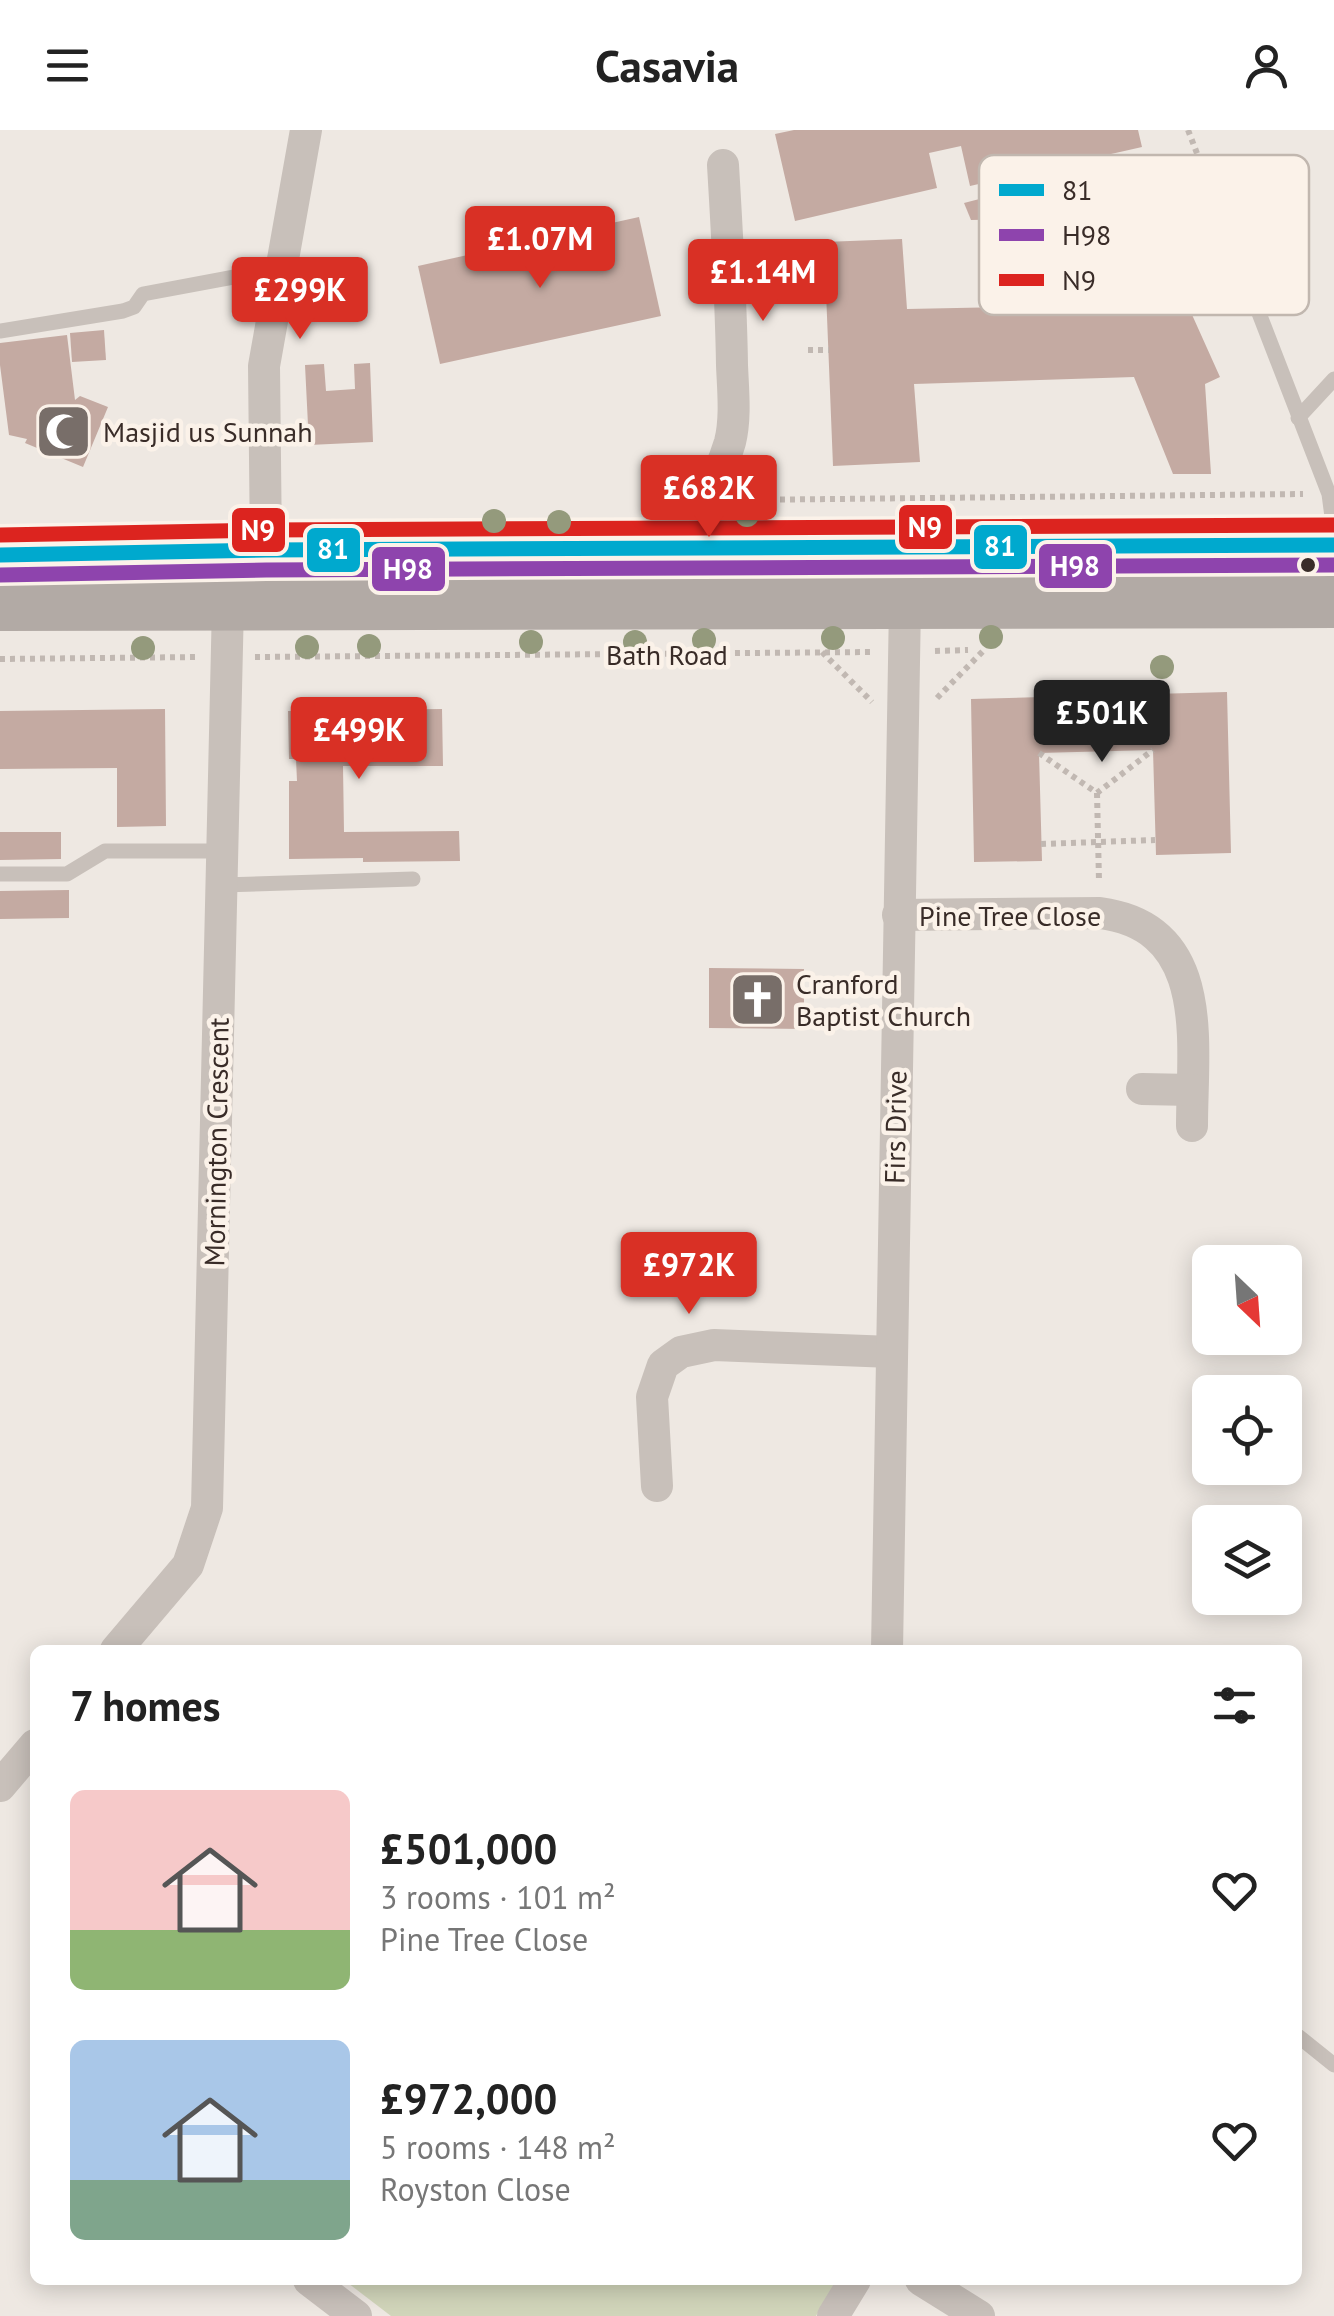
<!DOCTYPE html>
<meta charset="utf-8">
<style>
:root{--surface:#fff;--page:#f2f2f2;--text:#222;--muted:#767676;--accent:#d93025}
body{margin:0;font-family:"PT Sans",sans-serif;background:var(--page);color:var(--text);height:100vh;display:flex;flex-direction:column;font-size:38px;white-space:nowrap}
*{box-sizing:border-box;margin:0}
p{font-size:32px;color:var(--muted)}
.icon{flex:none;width:55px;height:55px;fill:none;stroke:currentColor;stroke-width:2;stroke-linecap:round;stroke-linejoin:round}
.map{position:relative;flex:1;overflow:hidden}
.drawer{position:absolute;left:30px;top:1515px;width:1272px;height:640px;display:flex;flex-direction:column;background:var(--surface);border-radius:15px;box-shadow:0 5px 25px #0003}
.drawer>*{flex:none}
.needle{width:65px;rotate:155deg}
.fabs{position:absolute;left:1192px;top:1115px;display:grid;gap:20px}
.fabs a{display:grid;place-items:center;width:110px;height:110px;border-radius:15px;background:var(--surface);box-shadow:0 5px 25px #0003;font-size:50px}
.price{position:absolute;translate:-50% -85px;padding:0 22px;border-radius:10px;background:var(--accent);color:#fff;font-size:32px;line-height:65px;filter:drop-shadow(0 2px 5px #0008)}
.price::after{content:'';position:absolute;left:50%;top:60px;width:30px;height:22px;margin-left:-15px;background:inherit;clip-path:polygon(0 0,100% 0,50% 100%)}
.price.on{background:#222;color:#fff}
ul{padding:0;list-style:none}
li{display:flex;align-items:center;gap:30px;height:250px;padding:0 40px}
li span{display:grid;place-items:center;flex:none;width:280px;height:200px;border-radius:15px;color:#555}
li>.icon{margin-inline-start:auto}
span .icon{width:120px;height:120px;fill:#fffc;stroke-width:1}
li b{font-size:42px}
h2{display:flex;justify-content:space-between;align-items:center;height:120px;padding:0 40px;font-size:42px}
header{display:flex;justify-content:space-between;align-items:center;height:130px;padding:0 40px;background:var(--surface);font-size:45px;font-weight:700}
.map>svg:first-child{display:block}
</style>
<header><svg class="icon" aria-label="menu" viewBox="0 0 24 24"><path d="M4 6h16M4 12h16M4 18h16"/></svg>Casavia<svg class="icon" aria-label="person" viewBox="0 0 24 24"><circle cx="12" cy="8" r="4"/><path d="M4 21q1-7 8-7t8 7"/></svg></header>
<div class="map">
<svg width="1334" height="2186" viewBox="0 0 1334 2186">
<rect width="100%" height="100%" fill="#eee8e2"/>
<path fill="#d1d5ba" d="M344 2150H837L816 2186H391Z"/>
<g fill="#c4aaa2">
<path d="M794 0H1138L1142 17 970 56 961 16 929 23 937 58 795 91 775 4Z"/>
<path d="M1127 40 1220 247 1205 254 1211 344H1173L1134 247 914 254 920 332 833 336 824 112 902 109 907 179 1110 175 1065 69Z"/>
<path d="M1056 49 1065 69 1018 89 971 90 964 73Z"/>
<path d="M639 87 661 186 440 234 418 136Z"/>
<path d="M104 200 106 230 72 232 70 203Z"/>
<path d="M67 205 75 270 80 266 108 277 83 337 25 313 27 309 9 305 0 235V213Z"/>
<path d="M370 233 373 312 309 315 305 235 324 234 326 261 355 259 354 234Z"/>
<path d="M1227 562 1231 723 1156 725 1153 620 1039 623 1042 731 974 732 971 569Z"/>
<path d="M165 579 166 696 117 697V638L0 639V581Z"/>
<path d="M442 579 443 636H343L344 702 459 701 460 731 363 732V728L289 729V651H297L296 629H289L288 581Z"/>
<path d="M0 702H61V729L0 730Z"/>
<path d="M69 760V788L0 789V761Z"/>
<path d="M709 838 804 839V899L709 898Z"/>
</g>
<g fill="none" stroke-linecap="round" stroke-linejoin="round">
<g stroke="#c1b8b2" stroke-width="6" stroke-dasharray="5 5" stroke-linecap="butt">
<path d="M1188 0 1220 83"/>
<path d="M808 220H829"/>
<path d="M740 370 1303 364"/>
<path d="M935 521 968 520"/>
<path d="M822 522 872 572"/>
<path d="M255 527 873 522"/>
<path d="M0 529 198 527"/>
<path d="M937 568 985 519"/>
<path d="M1039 623 1097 663 1153 620"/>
<path d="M1097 663 1099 751"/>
<path d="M1041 714 1155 710"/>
</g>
<g stroke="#c8c0ba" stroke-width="15">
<path d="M1228 103 1329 364 1334 402"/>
<path d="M0 201 123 181 134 177 143 164 282 138"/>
<path d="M1298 288 1334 249"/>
<path d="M0 744H67L105 721H223"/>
<path d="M222 755 413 749"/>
<path d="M1298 1906 1334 1935"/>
</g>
<g stroke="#c8c0ba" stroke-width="32">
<path d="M645 416C686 394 717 358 730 312 736 288 733 260 732 235 731 168 727 102 723 35"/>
<path d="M266 420 264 236 306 0"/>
<path d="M898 785 1100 783C1212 798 1192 913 1192 996"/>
<path d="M1142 959 1192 960"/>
<path d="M657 1356 652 1267 663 1235 681 1222 714 1215 892 1222"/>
<path d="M116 1520 188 1435 207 1378 228 474"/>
<path d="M887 1520 905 474"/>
<path d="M0 1656 35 1615"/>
<path d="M309 2150 356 2186"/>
<path d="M921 2150 979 2186"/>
<path d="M833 2186 855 2150"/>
</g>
<g stroke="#b2aaa5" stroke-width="52">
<path d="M0 425 266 420 1334 415"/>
<path d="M0 475 1334 472"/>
</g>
<defs>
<path id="bus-1" d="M0 425 266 420 1334 415"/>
<path id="bus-2" d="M0 445 266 440 1334 435"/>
<path id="bus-3" d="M0 405 266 400 1334 395"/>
</defs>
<use href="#bus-1" stroke="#fbf2e9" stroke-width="22"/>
<use href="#bus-2" stroke="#fbf2e9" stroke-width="22"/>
<use href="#bus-3" stroke="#fbf2e9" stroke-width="22"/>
<use href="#bus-1" stroke="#00a9ce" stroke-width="15"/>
<use href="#bus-2" stroke="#8e44ad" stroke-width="15"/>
<use href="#bus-3" stroke="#dc241f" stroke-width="15"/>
</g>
<g fill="#949a7c">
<circle cx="747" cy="385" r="12"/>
<circle cx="494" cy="391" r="12"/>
<circle cx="559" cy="392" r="12"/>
<circle cx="991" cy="507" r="12"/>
<circle cx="833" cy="508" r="12"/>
<circle cx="704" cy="510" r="12"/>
<circle cx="531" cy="512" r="12"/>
<circle cx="635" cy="512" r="12"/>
<circle cx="369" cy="516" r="12"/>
<circle cx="307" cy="517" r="12"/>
<circle cx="143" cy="518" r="12"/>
<circle cx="1162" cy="537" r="12"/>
</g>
<defs>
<symbol id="mosque-square" viewBox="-11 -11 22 22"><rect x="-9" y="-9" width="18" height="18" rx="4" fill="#786e69" stroke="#fbf2e9"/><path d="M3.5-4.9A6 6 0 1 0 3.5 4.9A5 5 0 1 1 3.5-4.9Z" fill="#fff"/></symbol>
<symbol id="church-square" viewBox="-11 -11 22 22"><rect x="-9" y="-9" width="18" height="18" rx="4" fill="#786e69" stroke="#fbf2e9"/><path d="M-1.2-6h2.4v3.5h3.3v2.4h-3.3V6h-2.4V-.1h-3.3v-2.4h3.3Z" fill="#fff"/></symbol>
</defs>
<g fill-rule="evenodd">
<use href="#mosque-square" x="32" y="270" width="63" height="63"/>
<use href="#church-square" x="726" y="838" width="63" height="63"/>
</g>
<circle fill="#392c28" stroke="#fbf2e9" stroke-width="4" cx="1308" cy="435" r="9"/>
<g text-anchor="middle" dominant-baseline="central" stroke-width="9" stroke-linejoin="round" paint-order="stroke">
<g font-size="28" fill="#392c28" stroke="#fbf2e9" text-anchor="start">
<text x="103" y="301">Masjid us Sunnah</text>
<text x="796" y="853">Cranford<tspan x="796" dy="32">Baptist Church</tspan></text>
</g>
<g font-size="28" fill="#392c28" stroke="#fbf2e9">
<text x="667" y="524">Bath Road</text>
<text x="1010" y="785">Pine Tree Close</text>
<text transform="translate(895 997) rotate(-89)">Firs Drive</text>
<text transform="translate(216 1012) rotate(-89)">Mornington Crescent</text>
</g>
</g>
<rect x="979" y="25" width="330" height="160" rx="15" fill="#fbf2e9" stroke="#c1b7af" stroke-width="2.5"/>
<rect x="999" y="54" width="45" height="12" fill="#00a9ce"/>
<rect x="999" y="99" width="45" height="12" fill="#8e44ad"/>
<rect x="999" y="144" width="45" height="12" fill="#dc241f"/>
<g font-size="28" fill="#392c28">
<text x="1062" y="70">81</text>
<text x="1062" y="115">H98</text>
<text x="1062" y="160">N9</text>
</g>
<g stroke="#fbf2e9" stroke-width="4">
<rect x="897" y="373" width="57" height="48" rx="10" fill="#dc241f"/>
<rect x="230" y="376" width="57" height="48" rx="10" fill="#dc241f"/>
<rect x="972" y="393" width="57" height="48" rx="10" fill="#00a9ce"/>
<rect x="305" y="396" width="57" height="48" rx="10" fill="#00a9ce"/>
<rect x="1037" y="412" width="77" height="48" rx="10" fill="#8e44ad"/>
<rect x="370" y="415" width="77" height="48" rx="10" fill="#8e44ad"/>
</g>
<g font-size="28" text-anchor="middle" font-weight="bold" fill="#fff">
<text x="925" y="407">N9</text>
<text x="258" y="410">N9</text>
<text x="1000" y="426">81</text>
<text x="333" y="429">81</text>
<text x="1075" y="446">H98</text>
<text x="408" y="449">H98</text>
</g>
</svg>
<div class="fabs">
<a><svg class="needle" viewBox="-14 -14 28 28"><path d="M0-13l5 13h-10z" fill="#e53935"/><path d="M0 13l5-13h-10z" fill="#767676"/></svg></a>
<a><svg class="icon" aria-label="locate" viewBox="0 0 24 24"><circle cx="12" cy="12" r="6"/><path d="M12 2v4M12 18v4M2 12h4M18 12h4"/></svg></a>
<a><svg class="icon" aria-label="layers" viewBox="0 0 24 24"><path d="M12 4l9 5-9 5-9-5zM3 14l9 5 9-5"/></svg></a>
</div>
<b class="price" style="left:540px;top:161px">£1.07M</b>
<b class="price" style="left:763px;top:194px">£1.14M</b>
<b class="price" style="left:300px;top:212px">£299K</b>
<b class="price" style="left:709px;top:410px">£682K</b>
<b class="price on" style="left:1102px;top:635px">£501K</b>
<b class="price" style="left:359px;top:652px">£499K</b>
<b class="price" style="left:689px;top:1187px">£972K</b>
<section class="drawer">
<h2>7 homes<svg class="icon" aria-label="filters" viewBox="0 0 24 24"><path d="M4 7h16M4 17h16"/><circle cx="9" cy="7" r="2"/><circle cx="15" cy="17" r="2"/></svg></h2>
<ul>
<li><span style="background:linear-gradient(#f6c9c9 70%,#8fb573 0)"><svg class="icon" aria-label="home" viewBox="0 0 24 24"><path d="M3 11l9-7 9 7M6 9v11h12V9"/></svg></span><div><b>£501,000</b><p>3 rooms · 101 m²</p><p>Pine Tree Close</p></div><svg class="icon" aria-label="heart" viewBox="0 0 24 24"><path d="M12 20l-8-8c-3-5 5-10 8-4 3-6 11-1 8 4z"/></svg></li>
<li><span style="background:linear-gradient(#a9c7e8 70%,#7fa58c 0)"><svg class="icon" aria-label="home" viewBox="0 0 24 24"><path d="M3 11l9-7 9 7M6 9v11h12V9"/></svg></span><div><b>£972,000</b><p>5 rooms · 148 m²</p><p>Royston Close</p></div><svg class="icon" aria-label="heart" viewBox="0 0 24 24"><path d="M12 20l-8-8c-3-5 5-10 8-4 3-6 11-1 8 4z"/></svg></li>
</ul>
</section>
</div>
